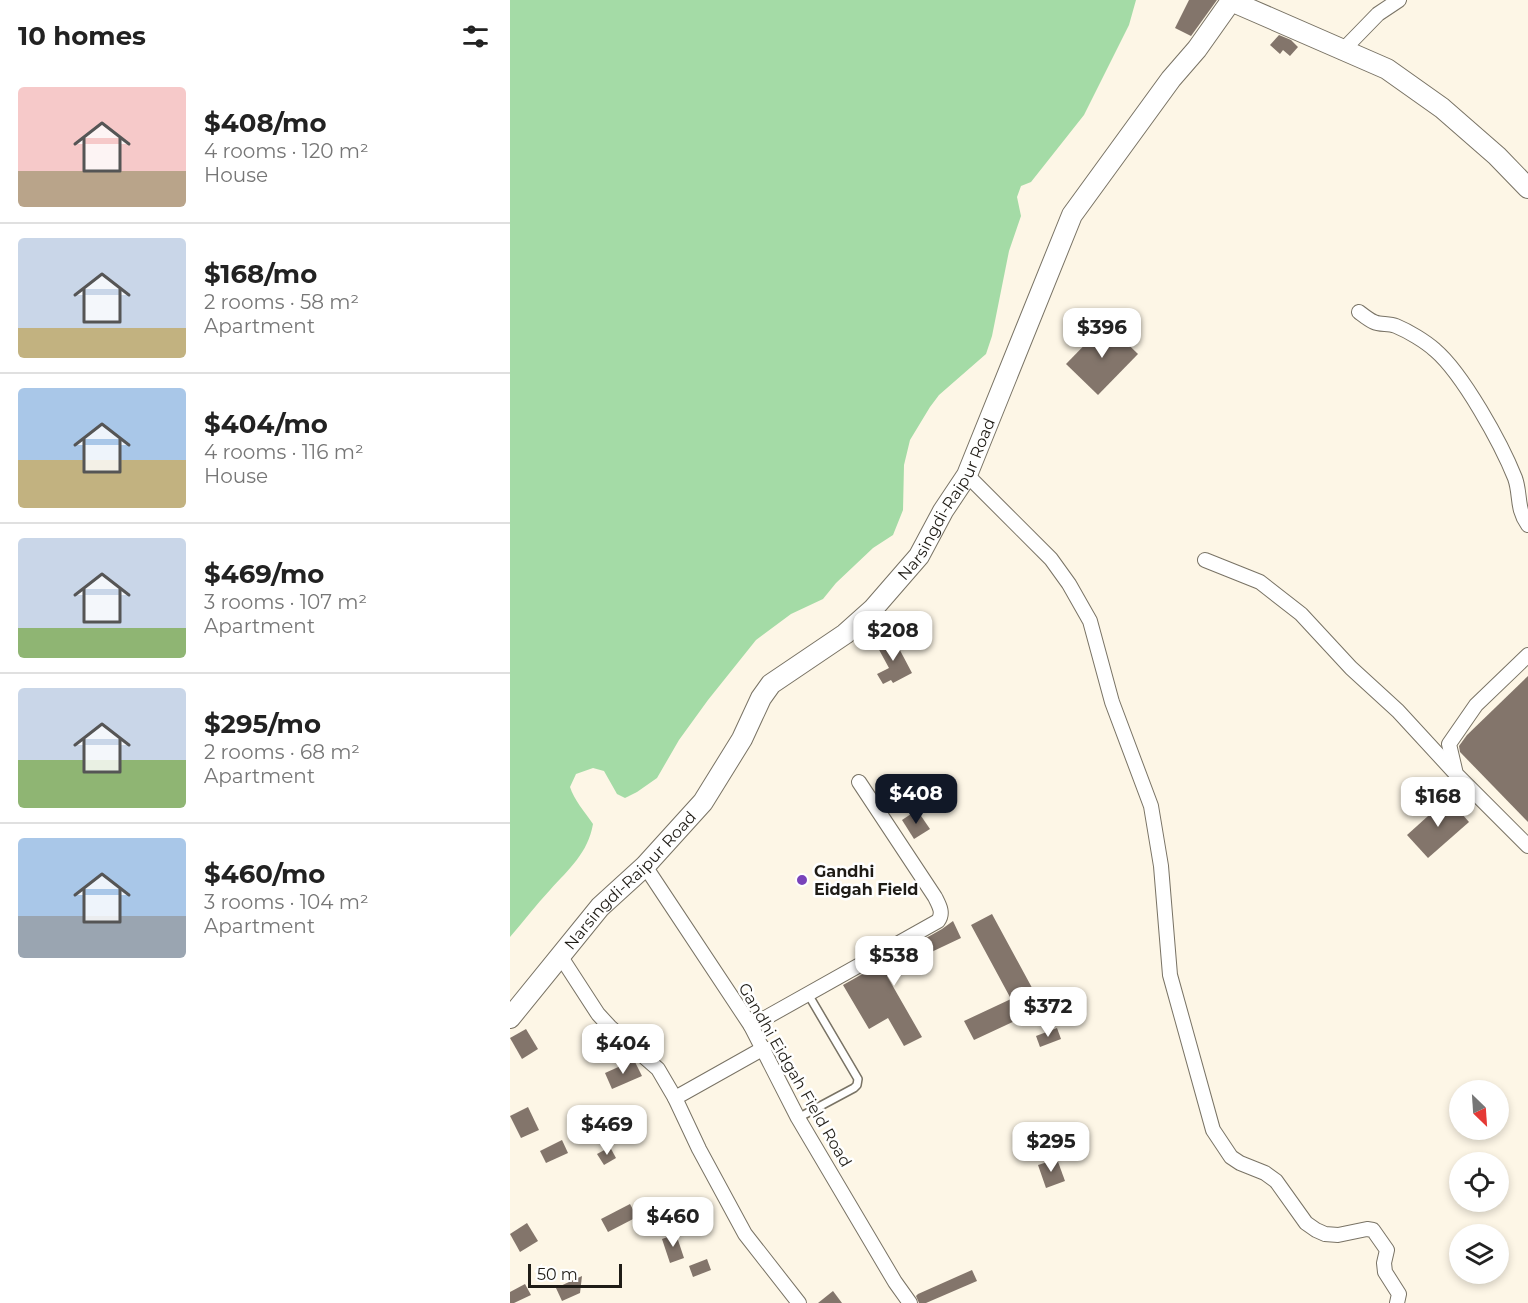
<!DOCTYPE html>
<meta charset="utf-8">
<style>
:root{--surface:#fff;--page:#f6f6f6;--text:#222;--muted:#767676;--line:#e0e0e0;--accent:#111827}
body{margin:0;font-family:Montserrat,sans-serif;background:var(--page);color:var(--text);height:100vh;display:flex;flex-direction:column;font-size:22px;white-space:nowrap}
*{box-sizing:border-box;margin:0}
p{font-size:20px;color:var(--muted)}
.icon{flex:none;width:33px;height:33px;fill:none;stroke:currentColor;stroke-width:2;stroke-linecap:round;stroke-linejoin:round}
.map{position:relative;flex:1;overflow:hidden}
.details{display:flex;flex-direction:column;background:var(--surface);width:510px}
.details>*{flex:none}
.needle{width:39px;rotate:155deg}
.buttons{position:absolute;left:939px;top:1080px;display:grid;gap:12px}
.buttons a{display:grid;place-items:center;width:60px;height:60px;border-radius:50%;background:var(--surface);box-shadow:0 3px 9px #0003;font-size:30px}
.scale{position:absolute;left:18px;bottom:15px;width:94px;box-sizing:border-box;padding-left:6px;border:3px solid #1f1c16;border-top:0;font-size:16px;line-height:21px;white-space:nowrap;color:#1f1c16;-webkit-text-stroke:4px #fff;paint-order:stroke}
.price{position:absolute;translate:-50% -51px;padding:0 14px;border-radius:12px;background:#fff;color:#222;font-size:20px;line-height:39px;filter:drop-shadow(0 2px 3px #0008)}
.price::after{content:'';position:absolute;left:50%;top:36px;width:18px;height:14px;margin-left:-9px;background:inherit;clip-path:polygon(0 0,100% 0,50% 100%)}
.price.active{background:var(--accent);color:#fff}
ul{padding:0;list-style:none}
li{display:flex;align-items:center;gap:18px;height:150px;padding:0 18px}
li+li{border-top:2px solid var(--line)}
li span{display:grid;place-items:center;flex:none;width:168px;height:120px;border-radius:6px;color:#555}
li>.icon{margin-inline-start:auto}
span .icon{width:72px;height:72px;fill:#fffc;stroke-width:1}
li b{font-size:26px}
h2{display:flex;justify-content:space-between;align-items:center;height:72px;padding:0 18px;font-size:26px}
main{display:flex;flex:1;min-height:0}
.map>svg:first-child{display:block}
</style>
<main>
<section class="details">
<h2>10 homes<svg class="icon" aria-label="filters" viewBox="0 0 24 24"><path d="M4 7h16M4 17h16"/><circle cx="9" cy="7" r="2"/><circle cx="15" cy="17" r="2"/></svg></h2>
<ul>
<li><span style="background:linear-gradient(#f6c9c9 70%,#b9a48a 0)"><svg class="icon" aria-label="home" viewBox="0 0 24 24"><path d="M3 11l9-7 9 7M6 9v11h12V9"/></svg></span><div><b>$408/mo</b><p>4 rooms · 120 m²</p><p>House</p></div></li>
<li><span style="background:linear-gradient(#c9d6e8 75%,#c2b280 0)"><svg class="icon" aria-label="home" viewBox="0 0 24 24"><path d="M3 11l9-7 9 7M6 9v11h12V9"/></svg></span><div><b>$168/mo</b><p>2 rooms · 58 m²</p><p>Apartment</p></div></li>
<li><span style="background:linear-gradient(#a9c7e8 60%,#c2b280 0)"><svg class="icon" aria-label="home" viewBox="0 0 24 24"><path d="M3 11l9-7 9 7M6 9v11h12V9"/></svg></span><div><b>$404/mo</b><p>4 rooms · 116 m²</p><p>House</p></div></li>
<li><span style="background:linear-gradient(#c9d6e8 75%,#8fb573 0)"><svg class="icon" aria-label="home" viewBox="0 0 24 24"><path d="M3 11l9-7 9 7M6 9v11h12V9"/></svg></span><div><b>$469/mo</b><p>3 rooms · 107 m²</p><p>Apartment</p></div></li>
<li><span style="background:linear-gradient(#c9d6e8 60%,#8fb573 0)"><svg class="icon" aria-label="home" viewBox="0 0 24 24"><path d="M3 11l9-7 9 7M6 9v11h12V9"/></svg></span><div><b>$295/mo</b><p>2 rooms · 68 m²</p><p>Apartment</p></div></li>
<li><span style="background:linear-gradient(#a9c7e8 65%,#9aa5b1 0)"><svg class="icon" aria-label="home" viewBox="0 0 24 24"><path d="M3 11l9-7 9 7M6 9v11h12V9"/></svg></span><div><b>$460/mo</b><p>3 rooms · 104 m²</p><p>Apartment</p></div></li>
</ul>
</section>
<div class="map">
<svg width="1018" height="1303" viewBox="0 0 1018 1303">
<rect width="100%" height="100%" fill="#fdf6e6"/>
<path fill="#a4dba6" d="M0 0H626L619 25 574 115 521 182 511 186 507 197 511 216 499 251 482 336 476 354 429 395 420 407 400 440 394 465 393 510 383 535 363 548 326 583 313 599 281 614 246 640 198 700 169 740 147 778 127 792 115 798 107 794 94 771 83 768 66 774 60 787C64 800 75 812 83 824 78 853 59 869 40 890 26 905 13 922 0 937Z"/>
<g fill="#83756b">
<path d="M679 0H707L681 36 665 28Z"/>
<path d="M769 35 781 40 788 47 780 56 773 50 770 54 760 45Z"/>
<path d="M596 323 628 354 588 395 556 364Z"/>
<path d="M383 637 402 673 383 683 381 680 373 684 367 674 379 668 367 646Z"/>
<path d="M1018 676V822L950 752 949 746 957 735Z"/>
<path d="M938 798 959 822 918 858 897 835Z"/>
<path d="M407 810 420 829 404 839 392 820Z"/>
<path d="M482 914 533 1008 464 1040 454 1021 501 999 461 925Z"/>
<path d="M443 921 451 938 396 964 397 966 377 976 412 1037 394 1046 378 1018 359 1029 333 985 432 929Z"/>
<path d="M547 1028 551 1039 530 1047 526 1036Z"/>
<path d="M16 1029 28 1049 12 1059 0 1038Z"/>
<path d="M124 1060 132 1076 102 1089 95 1073Z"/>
<path d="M18 1107 29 1130 11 1138 0 1116Z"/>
<path d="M52 1140 58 1153 36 1163 30 1151Z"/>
<path d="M100 1147 106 1158 94 1165 87 1154Z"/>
<path d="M547 1159 555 1181 536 1188 528 1165Z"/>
<path d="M120 1204 127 1217 98 1232 91 1219Z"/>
<path d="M17 1223 28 1241 10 1252 0 1234Z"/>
<path d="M166 1234 174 1258 160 1263 152 1239Z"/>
<path d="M197 1259 201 1270 183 1277 179 1266Z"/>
<path d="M462 1270 467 1281 416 1303H409L406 1296 408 1294Z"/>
<path d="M72 1276 70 1293 52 1301 46 1288Z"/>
<path d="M15 1284 21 1295 4 1303H0V1292Z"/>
<path d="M323 1291 332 1303H308Z"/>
</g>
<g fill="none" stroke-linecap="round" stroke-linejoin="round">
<defs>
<path id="lane" d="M288 1118 344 1088 347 1085 348 1079 298 994"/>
<g id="street">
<path d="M833 50 868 14 889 0"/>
<path d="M849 312C853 315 859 320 864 322 870 325 879 323 886 326 898 331 915 341 925 350 953 374 991 443 1005 478 1011 495 1006 508 1018 525"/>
<path d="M457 475 541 559 559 584 580 621 602 702 641 806 651 866 660 975 703 1130 721 1157 730 1163 755 1173 766 1181 796 1223 806 1230 815 1234 828 1235 857 1229 863 1230 877 1250 874 1263 875 1272 889 1294 887 1303"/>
<path d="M695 560 750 582 791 614 841 668 888 711 946 774"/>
<path d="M1018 655 966 705 939 744 946 774 1018 846"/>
<path d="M135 866 241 1026 288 1118 385 1282 400 1303"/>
<path d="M51 957 88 1014 100 1027 148 1069 165 1098 189 1149 235 1234 289 1303"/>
<path d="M241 1026 428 921C434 913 429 905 425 897L349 782"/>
<path d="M165 1098 254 1048"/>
</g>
<g id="secondary">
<path id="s1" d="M0 1018 90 907 135 866 193 802 232 739 251 698 261 684 335 634 363 609 409 556 433 511 457 475 562 215 661 79 687 49 721 1 877 69 932 108 987 156 1018 188"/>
</g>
</defs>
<use href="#lane" stroke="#797365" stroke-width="10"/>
<use href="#street" stroke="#797365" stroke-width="16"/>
<use href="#secondary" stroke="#797365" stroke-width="22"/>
<use href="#lane" stroke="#fff" stroke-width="7"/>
<use href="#street" stroke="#fff" stroke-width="14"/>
<use href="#secondary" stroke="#fff" stroke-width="20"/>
</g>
<circle fill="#7943ba" stroke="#fff" stroke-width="2" cx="292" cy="880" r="6"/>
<g text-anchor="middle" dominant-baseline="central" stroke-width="5" stroke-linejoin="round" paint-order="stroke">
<g font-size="16" fill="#1f1c16" stroke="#fff">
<text stroke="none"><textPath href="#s1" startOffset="687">Narsingdi-Raipur Road</textPath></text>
<text stroke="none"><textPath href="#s1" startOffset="183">Narsingdi-Raipur Road</textPath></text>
<text transform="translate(285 1075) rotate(60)">Gandhi Eidgah Field Road</text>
</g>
<g font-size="16" font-weight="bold" fill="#1f1c16" stroke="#fff" text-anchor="start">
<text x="304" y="871">Gandhi<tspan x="304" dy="18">Eidgah Field</tspan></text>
</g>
</g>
</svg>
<div class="buttons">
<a><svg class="needle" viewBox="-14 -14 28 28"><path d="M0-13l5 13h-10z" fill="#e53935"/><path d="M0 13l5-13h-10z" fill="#767676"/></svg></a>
<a><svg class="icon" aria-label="locate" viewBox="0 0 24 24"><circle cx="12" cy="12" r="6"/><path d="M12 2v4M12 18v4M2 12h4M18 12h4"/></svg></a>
<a><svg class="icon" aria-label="layers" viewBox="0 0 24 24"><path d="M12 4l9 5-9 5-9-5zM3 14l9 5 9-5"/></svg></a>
</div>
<div class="scale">50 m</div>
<b class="price" style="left:592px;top:359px">$396</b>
<b class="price" style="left:383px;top:662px">$208</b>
<b class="price active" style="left:406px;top:825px">$408</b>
<b class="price" style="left:928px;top:828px">$168</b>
<b class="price" style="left:384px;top:987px">$538</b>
<b class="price" style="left:538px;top:1038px">$372</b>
<b class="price" style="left:113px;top:1075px">$404</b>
<b class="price" style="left:97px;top:1156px">$469</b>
<b class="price" style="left:541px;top:1173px">$295</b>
<b class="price" style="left:163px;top:1248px">$460</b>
</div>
</main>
